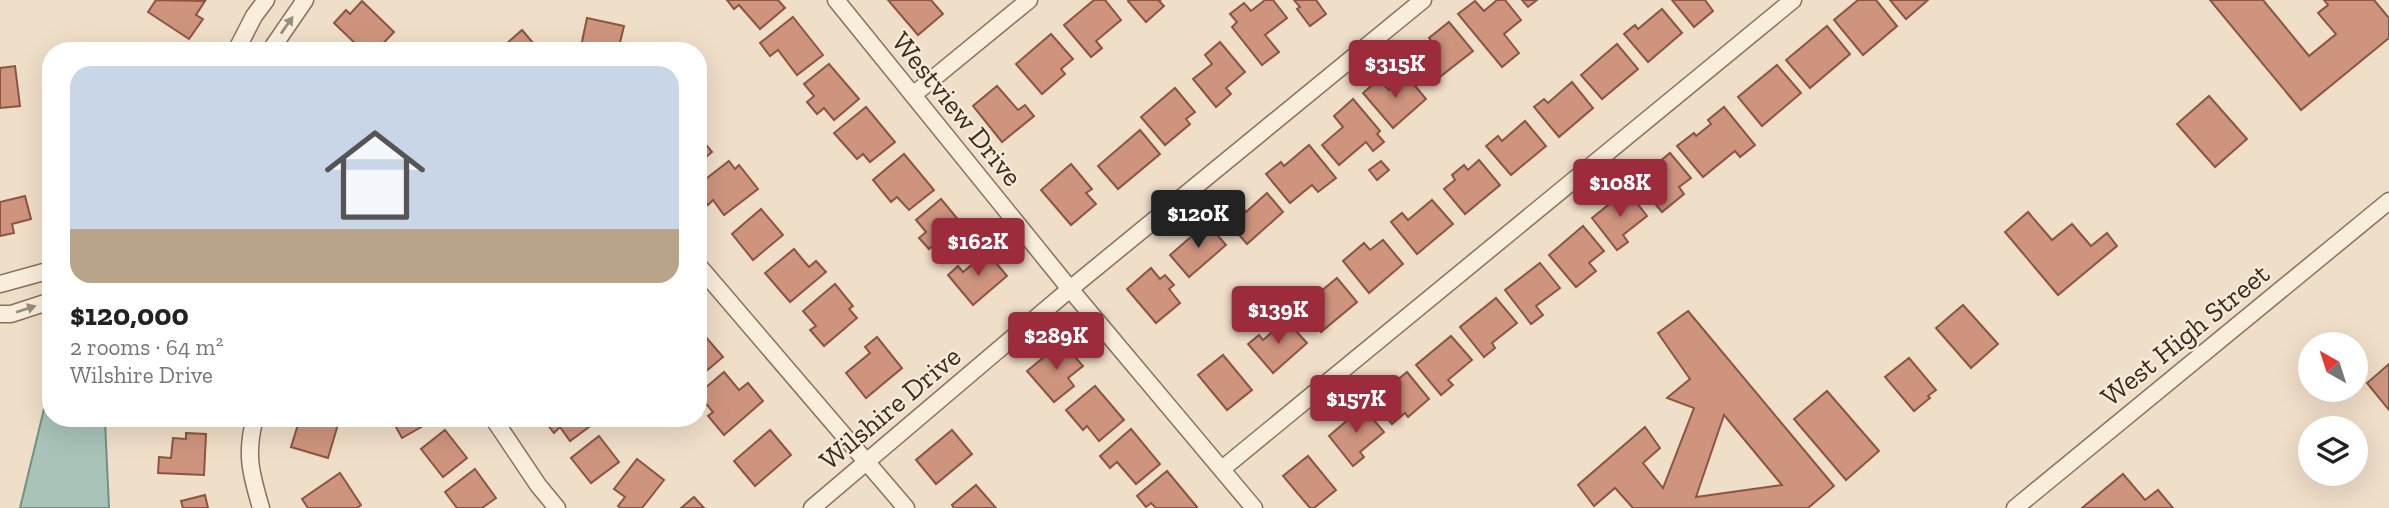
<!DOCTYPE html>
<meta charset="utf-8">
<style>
:root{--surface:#fff;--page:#f2f2f2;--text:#222;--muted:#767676;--accent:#9c2b3b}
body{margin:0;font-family:"Zilla Slab",serif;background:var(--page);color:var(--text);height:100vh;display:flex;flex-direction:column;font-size:26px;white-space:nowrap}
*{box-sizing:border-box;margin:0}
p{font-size:23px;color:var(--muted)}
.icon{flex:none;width:38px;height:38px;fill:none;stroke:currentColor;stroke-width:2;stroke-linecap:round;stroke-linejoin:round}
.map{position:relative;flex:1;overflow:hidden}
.side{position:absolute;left:42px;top:42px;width:665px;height:385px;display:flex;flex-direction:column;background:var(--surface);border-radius:28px;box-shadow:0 7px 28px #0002}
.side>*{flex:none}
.needle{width:46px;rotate:321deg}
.buttons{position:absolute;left:2298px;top:332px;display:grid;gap:14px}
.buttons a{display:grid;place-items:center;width:70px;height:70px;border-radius:50%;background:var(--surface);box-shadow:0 7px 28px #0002;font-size:35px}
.price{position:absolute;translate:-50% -60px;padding:0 16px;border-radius:7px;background:var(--accent);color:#fff;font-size:23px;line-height:46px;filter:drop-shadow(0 2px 4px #0008)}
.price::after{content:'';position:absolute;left:50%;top:42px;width:21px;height:16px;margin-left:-10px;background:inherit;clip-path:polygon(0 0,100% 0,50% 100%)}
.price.current{background:#222;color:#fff}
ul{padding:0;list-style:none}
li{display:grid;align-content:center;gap:14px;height:371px;padding:0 28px}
li span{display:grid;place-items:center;height:217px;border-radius:21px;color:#555}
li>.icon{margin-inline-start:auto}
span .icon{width:126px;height:126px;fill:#fffc;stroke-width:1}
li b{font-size:30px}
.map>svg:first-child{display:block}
</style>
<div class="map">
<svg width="2389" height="508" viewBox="0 0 2389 508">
<rect width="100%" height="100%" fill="#efdec8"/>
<path fill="#a9c3b8" stroke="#6f9285" stroke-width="2" d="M51 403V418H103L105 421 109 508H20L44 409Z"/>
<g fill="#ce947e" stroke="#8b5542" stroke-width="2" fill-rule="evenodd">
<path d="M156 0 205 1 196 15 203 19 189 39 148 12Z"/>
<path d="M727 0H778L785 8 760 29 739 5 734 9Z"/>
<path d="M888 0H931L943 14 918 35Z"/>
<path d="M1094 0H1105L1121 20 1096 41 1102 48 1091 57 1064 25Z"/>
<path d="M1130 0H1161L1159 1 1164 6 1146 22 1128 1Z"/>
<path d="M1265 0H1273L1287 18 1265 35 1279 52 1262 65 1232 27 1237 22 1230 14 1244 3 1251 11Z"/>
<path d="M1294 0H1316L1326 14 1310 26 1297 9 1300 7Z"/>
<path d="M1497 0H1505L1521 20 1504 34 1519 53 1502 67 1458 14 1475 1 1484 11Z"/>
<path d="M1522 0H1537L1528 7Z"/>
<path d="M1672 0H1705L1713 11 1694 27Z"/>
<path d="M1858 0H1876L1897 26 1863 55 1834 20Z"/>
<path d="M1890 0H1928L1906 19Z"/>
<path d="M2210 0H2263L2309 56 2336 34 2318 13 2328 5 2324 0H2374L2389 18V38L2301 110Z"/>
<path d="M362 1 394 32 376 51H363L334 23 346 10 350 14Z"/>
<path d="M1662 9 1682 33 1648 62 1624 34 1635 25 1638 29Z"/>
<path d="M793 17 823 55 797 75 778 50 770 56 760 43Z"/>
<path d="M587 18 624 26 618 51H580Z"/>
<path d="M1449 22 1473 51 1432 83 1416 64 1437 48 1429 38Z"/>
<path d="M1827 26 1850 54 1810 88 1786 60Z"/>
<path d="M522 30 540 51H498Z"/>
<path d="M1051 34 1073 59 1061 69 1065 74 1042 94 1016 64Z"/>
<path d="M1220 42 1245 72 1226 88 1231 94 1216 107 1193 79 1212 64 1205 55Z"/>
<path d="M1617 44 1638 69 1602 99 1581 75Z"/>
<path d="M829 64 859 99 834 120 824 108 817 114 807 102 814 96 804 84Z"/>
<path d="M1777 65 1801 93 1762 126 1738 97Z"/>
<path d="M15 66 20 106 0 108V68Z"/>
<path d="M1406 75 1426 99 1393 128 1363 93 1379 79 1389 90Z"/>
<path d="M1572 82 1593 108 1559 137 1534 107 1544 99 1548 103Z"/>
<path d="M997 86 1018 110 1025 105 1034 116 1002 142 973 106Z"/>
<path d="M1175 88 1195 112 1186 119 1190 124 1165 145 1141 117Z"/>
<path d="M2209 96 2247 139 2215 167 2177 124Z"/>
<path d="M1353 99 1380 131 1377 134 1384 142 1373 151 1366 142 1339 165 1322 145 1343 127 1334 116Z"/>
<path d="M866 107 895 142 870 162 863 154 857 159 834 133Z"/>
<path d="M1724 107 1755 145 1740 157 1735 151 1703 177 1677 146 1694 133 1696 136 1711 124 1708 120Z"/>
<path d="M1525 121 1546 146 1511 175 1486 146 1498 136 1502 141Z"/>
<path d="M1140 130 1160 154 1118 189 1098 166Z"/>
<path d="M698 135 712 152 698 164Z"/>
<path d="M1309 145 1336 178 1318 192 1312 185 1290 203 1266 174 1281 162 1284 166Z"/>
<path d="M1670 153 1691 178 1679 187 1684 194 1662 212 1636 181Z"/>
<path d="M904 154 934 190 909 210 897 197 891 202 873 180Z"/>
<path d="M1479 160 1500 185 1465 214 1444 189 1455 180 1452 175 1464 165 1468 170Z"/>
<path d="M729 161 735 169 739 165 758 189 724 215 713 200 708 205 698 193V185Z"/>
<path d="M1381 161 1389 170 1377 180 1369 170Z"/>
<path d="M1071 164 1092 189 1086 193 1096 204 1071 225 1041 190Z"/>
<path d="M1627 190 1647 216 1623 235 1628 242 1617 250 1592 218Z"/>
<path d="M1267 193 1283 212 1247 244 1219 212 1235 199 1246 212Z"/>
<path d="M25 196 31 219 12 224 14 233 0 236V202Z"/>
<path d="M941 199 971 235 946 256 935 244 929 249 919 238 926 232 916 220Z"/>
<path d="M1432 200 1453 224 1417 254 1391 222 1402 213 1408 220Z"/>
<path d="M761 209 783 235 753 260 732 234Z"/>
<path d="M2028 212 2052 240 2072 224 2091 246 2107 233 2117 246 2058 295 2005 232Z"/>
<path d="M1207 223 1226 245 1189 277 1170 255Z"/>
<path d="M1583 226 1604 251 1589 263 1596 271 1576 287 1549 255Z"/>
<path d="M1383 240 1403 264 1369 293 1343 261 1364 243 1370 250Z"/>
<path d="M794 249 809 267 816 261 826 272 790 302 765 273Z"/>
<path d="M987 252 1007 276 973 305 948 275 958 266 963 272Z"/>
<path d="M1540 263 1560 288 1536 306 1543 315 1531 324 1505 290Z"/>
<path d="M1151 268 1160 279 1165 275 1174 285 1169 289 1180 303 1156 323 1127 289Z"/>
<path d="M1337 278 1357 302 1321 332 1301 308Z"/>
<path d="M835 284 853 306 849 309 857 318 824 346 810 330 816 326 803 311Z"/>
<path d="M1496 298 1517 323 1492 343 1495 348 1484 357 1460 327Z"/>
<path d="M1963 305 1998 344 1971 368 1936 328Z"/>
<path d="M1688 311 1834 486 1808 508H1633L1615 488 1594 506 1578 485 1645 427 1660 448 1643 463 1663 488 1694 408 1667 398 1690 379 1658 333ZM1724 415 1782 485 1696 497Z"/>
<path d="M1286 320 1307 343 1273 373 1248 344 1259 335 1263 340Z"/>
<path d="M698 328 723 357 698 378Z"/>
<path d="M1451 336 1472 360 1448 380 1453 385 1441 395 1416 365Z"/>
<path d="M877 337 902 368 866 398 846 373 870 353 865 347Z"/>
<path d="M1062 342 1083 366 1068 378 1074 386 1054 402 1027 371Z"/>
<path d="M1223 355 1252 390 1227 410 1198 375Z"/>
<path d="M1909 358 1936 390 1928 396 1930 398 1914 411 1885 377Z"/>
<path d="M2389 364V410L2367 383Z"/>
<path d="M724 372 739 390 748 383 763 401 724 435 708 416 713 412 698 394Z"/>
<path d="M1407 372 1429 399 1408 417 1405 413 1392 424 1372 401Z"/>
<path d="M1095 386 1124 420 1099 441 1087 426 1083 430 1066 410Z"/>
<path d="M1827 391 1879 451 1846 480 1794 419Z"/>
<path d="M1363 407 1384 432 1360 452 1364 457 1353 466 1329 436Z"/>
<path d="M300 418H329L339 421 328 458 291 447Z"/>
<path d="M391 418H437L402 438Z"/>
<path d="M588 418 593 424 570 441 560 427 554 433 543 419Z"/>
<path d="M1131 429 1160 464 1136 484 1117 462 1110 468 1100 456Z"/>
<path d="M445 430 467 458 443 477 421 449Z"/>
<path d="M770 430 791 455 755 486 734 461Z"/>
<path d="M952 430 972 454 936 484 916 460Z"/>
<path d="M186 433 206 434 204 475 158 473 159 457 171 458 173 438 186 439Z"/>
<path d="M599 436 619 462 591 483 571 458Z"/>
<path d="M1308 456 1336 490 1314 508H1310L1283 476Z"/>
<path d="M637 459 664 480 642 508H621L618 506 625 497 614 489Z"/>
<path d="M475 469 496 498 482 508H457L445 492Z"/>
<path d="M1167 471 1197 507 1195 508H1156L1151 503 1146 507 1137 496Z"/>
<path d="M340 473 361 505 357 508H308L302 499Z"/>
<path d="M2123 474 2145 500 2158 490 2173 508H2082Z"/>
<path d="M976 485 996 508H954L952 505Z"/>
<path d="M205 495 208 508H183L181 501Z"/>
<path d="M694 497 704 508H681Z"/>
</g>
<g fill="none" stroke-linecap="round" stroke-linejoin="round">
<defs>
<g id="minor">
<path d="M836 0 1070 289 1254 508"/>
<path d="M236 51 254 16 266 0"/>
<path d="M270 51 305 0"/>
<path d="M913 95 1029 0"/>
<path d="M698 265 906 508"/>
<path d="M0 284 51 270"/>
<path d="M0 314H11L51 301"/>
<path d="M255 418C245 454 251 474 261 508"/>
<path d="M493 418 538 485 557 508"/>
<path d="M1222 469 1793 0"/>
<path d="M812 508 1070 289 1423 0"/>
<path d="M2015 508 2389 201"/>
</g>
</defs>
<use href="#minor" stroke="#8c6f5c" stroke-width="19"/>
<use href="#minor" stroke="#f9eddc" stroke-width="16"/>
</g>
<defs><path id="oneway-solid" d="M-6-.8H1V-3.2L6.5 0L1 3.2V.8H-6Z" transform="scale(1.75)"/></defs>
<g fill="#9a8c7e">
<use href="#oneway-solid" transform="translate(287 25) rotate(-55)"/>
<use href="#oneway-solid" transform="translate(26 309) rotate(-18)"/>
</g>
<g text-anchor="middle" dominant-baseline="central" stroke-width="5" stroke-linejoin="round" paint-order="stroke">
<g font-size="28" fill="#3c2a20" stroke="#f6ead8">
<text transform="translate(957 109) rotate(51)">Westview Drive</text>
<text transform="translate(2185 335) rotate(-39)">West High Street</text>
<text transform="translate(890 408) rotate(-40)">Wilshire Drive</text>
</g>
</g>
</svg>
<div class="buttons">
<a><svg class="needle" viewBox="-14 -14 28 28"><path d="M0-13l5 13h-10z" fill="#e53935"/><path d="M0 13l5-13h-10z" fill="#767676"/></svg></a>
<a><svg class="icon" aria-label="layers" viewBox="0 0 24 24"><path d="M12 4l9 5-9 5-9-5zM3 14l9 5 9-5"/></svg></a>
</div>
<b class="price" style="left:1395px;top:100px">$315K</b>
<b class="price" style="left:1620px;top:219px">$108K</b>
<b class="price current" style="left:1198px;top:250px">$120K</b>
<b class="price" style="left:978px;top:278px">$162K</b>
<b class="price" style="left:1278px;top:346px">$139K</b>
<b class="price" style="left:1056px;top:372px">$289K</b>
<b class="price" style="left:1356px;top:435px">$157K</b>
<section class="side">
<ul>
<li><span style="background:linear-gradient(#c9d6e8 75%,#b9a48a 0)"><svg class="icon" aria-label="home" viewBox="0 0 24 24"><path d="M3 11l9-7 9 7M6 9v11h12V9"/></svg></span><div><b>$120,000</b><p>2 rooms · 64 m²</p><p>Wilshire Drive</p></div></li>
</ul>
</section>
</div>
